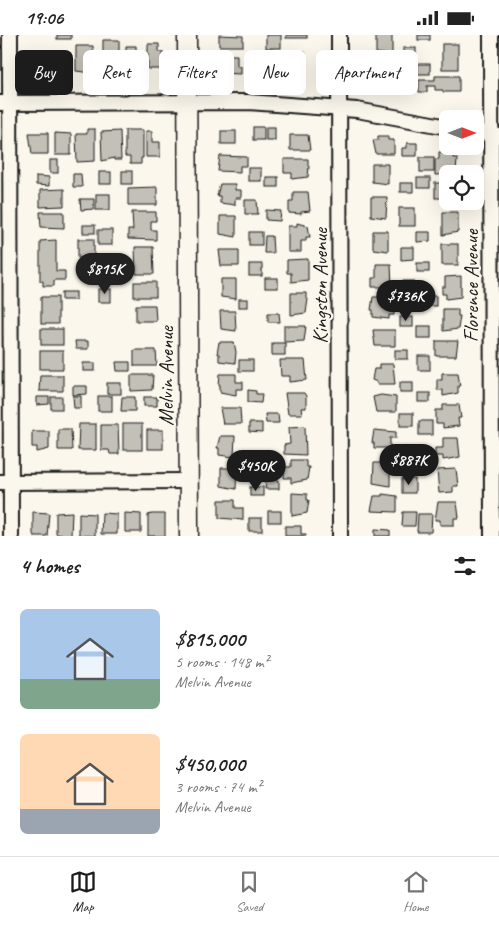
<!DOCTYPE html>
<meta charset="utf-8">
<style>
:root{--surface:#fff;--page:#f6f6f6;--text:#222;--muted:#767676;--line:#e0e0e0;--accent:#1c1c1c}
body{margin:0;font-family:Caveat,sans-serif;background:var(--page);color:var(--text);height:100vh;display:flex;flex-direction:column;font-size:19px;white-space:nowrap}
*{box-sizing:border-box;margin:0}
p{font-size:16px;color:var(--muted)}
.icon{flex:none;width:28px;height:28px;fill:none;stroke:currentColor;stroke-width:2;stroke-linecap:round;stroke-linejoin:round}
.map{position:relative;height:501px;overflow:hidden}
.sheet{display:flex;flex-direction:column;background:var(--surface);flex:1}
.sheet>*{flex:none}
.banner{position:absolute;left:15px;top:15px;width:470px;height:45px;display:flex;gap:10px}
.needle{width:32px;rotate:90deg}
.buttons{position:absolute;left:439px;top:75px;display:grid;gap:10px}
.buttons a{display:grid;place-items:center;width:45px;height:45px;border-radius:8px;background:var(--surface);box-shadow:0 5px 20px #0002;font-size:25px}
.price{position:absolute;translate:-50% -42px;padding:0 11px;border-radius:18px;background:var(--accent);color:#fff;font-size:16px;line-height:32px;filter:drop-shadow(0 1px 2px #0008)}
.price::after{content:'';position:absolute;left:50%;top:30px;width:15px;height:11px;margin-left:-8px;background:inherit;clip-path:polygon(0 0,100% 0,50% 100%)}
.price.selected{background:#222;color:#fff}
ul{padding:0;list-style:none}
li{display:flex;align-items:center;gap:15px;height:125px;padding:0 20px}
li span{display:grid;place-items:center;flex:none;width:140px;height:100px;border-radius:8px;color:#555}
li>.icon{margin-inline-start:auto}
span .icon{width:60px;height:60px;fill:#fffc;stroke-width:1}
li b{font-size:21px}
h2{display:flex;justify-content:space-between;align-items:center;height:60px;padding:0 20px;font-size:21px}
.chip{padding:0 18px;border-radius:8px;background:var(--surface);box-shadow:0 5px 20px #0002;font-size:18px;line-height:45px}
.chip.selected{background:var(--accent);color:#fff}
.status{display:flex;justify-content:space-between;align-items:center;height:35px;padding:0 25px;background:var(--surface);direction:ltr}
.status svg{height:14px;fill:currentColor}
.tab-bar{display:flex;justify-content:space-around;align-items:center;height:70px;border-top:1px solid var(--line);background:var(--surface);font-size:14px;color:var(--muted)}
.tab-bar a{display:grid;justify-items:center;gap:2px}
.tab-bar .selected{color:var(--accent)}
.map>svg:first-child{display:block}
</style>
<div class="status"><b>19:06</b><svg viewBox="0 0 49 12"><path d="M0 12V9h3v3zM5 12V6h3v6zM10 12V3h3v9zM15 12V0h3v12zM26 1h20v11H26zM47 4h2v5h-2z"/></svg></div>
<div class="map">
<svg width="499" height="501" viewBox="0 0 499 501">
<rect width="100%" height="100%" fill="#fbf7ec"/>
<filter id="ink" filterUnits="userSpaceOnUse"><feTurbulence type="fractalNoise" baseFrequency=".02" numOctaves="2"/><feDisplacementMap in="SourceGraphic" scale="10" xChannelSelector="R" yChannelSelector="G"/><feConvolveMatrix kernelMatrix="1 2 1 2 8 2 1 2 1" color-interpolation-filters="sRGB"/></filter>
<g filter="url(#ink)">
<g fill="#c3c0b8" stroke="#1c1c1c">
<rect x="57" y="0" width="14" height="4"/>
<path d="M219 0 243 1V11H219Z"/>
<rect x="266" y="0" width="15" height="13"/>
<rect x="286" y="0" width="21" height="3"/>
<path d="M376 0H392V20L376 18Z"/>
<rect x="418" y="0" width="12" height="5"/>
<path d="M103 5H119V35H110V27H103Z"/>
<path d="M148 9H159V17H163V34H148Z"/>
<rect x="442" y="9" width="16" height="25"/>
<path d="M76 11H93V38L76 36Z"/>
<path d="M126 11H136V18H142V34L126 32Z"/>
<rect x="403" y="13" width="13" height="13"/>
<rect x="252" y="16" width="12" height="7"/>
<path d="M286 17H305L307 33H302V39H288V33H286Z"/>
<path d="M51 20 68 21V37L50 38Z"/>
<path d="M219 20H237V31H241V39L218 38Z"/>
<rect x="266" y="23" width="13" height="14"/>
<rect x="406" y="28" width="9" height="12"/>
<path d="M377 29H393V51L377 49Z"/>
<rect x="418" y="29" width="12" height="10"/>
<path d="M435 41H459V57H443V55H435V51H427V57H419V45H435Z"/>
<rect x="253" y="92" width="11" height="13"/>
<rect x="266" y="92" width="9" height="13"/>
<path d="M87 94H95V126L77 127 76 99H87Z"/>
<path d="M125 95H143V123H141V129H130V122H125Z"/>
<path d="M120 96 121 125H114V123L102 126 101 97Z"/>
<path d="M146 96H152V107H160V122H146Z"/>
<rect x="221" y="96" width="15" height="13"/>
<path d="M29 98H48V119H32Z"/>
<path d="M55 98 71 99V120H55Z"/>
<path d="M290 100H308L310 115H290Z"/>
<path d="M378 101H388V105H394V119H376L373 105H378Z"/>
<path d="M407 108H417V121H402V113H407Z"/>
<path d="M439 117H453V123H457L456 139 435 140V124H439Z"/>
<path d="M220 121 247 122V131H240V137L218 136Z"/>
<rect x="420" y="122" width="14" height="15"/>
<path d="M284 124H308V131H309L308 142 292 144V138H284Z"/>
<rect x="50" y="125" width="8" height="13"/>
<path d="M372 129H388V149L372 147Z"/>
<rect x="248" y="133" width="13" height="13"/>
<rect x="122" y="136" width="10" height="13"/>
<rect x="99" y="137" width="12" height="12"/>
<path d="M73 139H81L82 152H73Z"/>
<path d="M36 141 49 142V151L36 150Z"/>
<rect x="266" y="142" width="12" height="10"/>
<rect x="417" y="143" width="13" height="10"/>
<rect x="400" y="148" width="13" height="9"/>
<rect x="435" y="148" width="13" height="15"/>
<path d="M220 149H235V155H241V163H235V170L220 168V161H217Z"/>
<path d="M157 152V170H128V153Z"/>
<path d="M64 154V171L40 172V155Z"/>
<path d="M293 157H308L310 176 301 177V179L289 178V166H293Z"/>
<rect x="96" y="159" width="14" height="16"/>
<path d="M371 162H387L386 183 371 181Z"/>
<path d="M80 164H94V174L81 175Z"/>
<path d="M245 165H257L258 179H245Z"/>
<rect x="399" y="173" width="16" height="18"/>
<path d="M266 175 281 176 280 186 266 185Z"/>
<path d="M40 177H64V193L41 192Z"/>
<path d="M132 177H156V186H151V195H156V205L128 204V195H133Z"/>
<path d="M443 177H458V197L443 200Z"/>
<path d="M220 181H236V202L220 199Z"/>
<path d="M297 188 308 191 310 202H306V206H301V217H288V191H297Z"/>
<rect x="83" y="190" width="12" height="8"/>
<rect x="98" y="195" width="14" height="15"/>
<path d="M373 196H388V216L373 214Z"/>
<rect x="249" y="197" width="13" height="13"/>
<path d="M417 197H430V206L417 207Z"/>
<path d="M265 201H272L273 218H264Z"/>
<rect x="78" y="204" width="16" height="19"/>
<path d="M56 205V236H65V245H54V251H43V246H40V206Z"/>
<rect x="442" y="209" width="16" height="21"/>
<path d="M135 212H153L154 239H136Z"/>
<path d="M401 212H414V224L401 225Z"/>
<path d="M219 215H239V231H221Z"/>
<path d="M308 224V245L291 247V238H287V225Z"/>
<rect x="417" y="228" width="12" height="9"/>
<rect x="249" y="229" width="13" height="12"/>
<path d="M376 229H391L392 252H372V243H376Z"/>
<path d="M461 241V262L446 264V259H442V252H445V242Z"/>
<rect x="265" y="243" width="13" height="10"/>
<path d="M221 244H236V264L221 262Z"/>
<path d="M401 246H414L415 258 401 259Z"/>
<rect x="134" y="247" width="22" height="15"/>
<rect x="98" y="254" width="13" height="13"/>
<rect x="62" y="257" width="14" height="8"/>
<path d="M291 258H306V264H308L306 278 291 280Z"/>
<rect x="422" y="261" width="14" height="10"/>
<rect x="41" y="262" width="17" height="27"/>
<path d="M373 262H389V272H394V280H389V284L373 282V275H371Z"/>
<rect x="239" y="264" width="9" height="8"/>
<path d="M136 270H155L156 286H136Z"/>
<path d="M443 274H458V281H460L458 294 443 296Z"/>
<path d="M220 276H235L236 296 221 294Z"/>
<path d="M268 278H279L280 287H268Z"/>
<rect x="400" y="282" width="13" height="10"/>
<path d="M284 291H306L304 306 284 307Z"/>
<rect x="417" y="291" width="14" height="12"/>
<rect x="41" y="294" width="22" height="16"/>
<path d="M373 295H395V311H375Z"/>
<path d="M75 306H88V314H76Z"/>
<path d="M436 306H458L456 321H436Z"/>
<path d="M219 307H234L236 317 235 328 219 326V319H217Z"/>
<rect x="272" y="308" width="13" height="12"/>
<path d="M134 315H156L157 331H134Z"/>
<rect x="395" y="315" width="13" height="9"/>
<rect x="40" y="316" width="23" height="18"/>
<rect x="418" y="321" width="12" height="14"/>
<rect x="239" y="325" width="14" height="11"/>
<path d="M280 325H305L307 345 290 347V341H281Z"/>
<path d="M116 327H130V336H117Z"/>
<rect x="83" y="328" width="12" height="8"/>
<path d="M379 329H393L395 349H377V347L372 345 374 334H379Z"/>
<path d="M442 338H458L460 351H458V358L443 361V355H437V344H442Z"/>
<path d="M220 339H236V347H243V354H236V360L220 357V350H219Z"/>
<path d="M40 340H63V356H39Z"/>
<path d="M131 340H153L152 355 131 356Z"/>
<rect x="400" y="347" width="13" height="10"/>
<rect x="107" y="348" width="14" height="11"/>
<path d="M73 351H87V359L73 360Z"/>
<path d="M248 355 256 356V359H262L261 368 248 367Z"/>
<path d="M285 358H304L306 361V373H301L302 379H288Z"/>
<rect x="418" y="358" width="12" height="9"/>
<path d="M381 360 396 362V377H376L373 362Z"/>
<path d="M73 361H81V373H74Z"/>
<rect x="98" y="361" width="14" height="15"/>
<path d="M37 362H49V369L37 370Z"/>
<rect x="51" y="362" width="11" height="12"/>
<path d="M122 362H135V376H121Z"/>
<rect x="144" y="362" width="13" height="9"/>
<path d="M443 370H459L461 383H458L459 391 443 393V389H436V375H443Z"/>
<path d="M220 373H240L241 389H223Z"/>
<rect x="400" y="378" width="13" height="13"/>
<path d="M265 379H278L279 388H266Z"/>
<rect x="419" y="386" width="13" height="14"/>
<path d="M249 388H262V398L249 397Z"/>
<path d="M79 389H96V415H78Z"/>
<rect x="123" y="389" width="19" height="26"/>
<path d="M101 390H118L119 419H110L109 415H101Z"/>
<path d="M305 391 306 420 284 419V410L290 409 289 392Z"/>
<path d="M58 394H71L72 415H58Z"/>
<rect x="147" y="395" width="16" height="19"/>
<path d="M374 395 396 397V403H390V413H374V408H372Z"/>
<path d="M32 396H49V414L37 417V412H32Z"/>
<path d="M220 401H235L234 422 219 420V413H217Z"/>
<path d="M443 403H458L460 422 443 425V421H435V413H443Z"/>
<path d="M400 412 415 413 414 425 400 424Z"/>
<rect x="242" y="420" width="13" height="9"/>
<rect x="418" y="422" width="12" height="9"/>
<path d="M291 425H306V432H309L307 445 291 448V443H284V432H291Z"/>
<path d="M374 428H390V451L373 448Z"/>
<path d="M221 433H237L236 454 221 451Z"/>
<path d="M456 434 458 451H453V457L439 458 437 435Z"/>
<rect x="402" y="444" width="13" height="14"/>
<path d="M266 445H279V454H265Z"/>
<rect x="250" y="452" width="13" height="9"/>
<path d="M292 458 307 459V465H309L307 478 292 481Z"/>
<path d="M382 459 397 461V477L371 476 374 461H382Z"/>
<path d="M219 465H235V473H243V485L219 483Z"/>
<path d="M438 467H457L459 483H454V490H440V485H435Z"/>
<rect x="268" y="476" width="13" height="11"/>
<path d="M33 477 49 478 47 501H34L33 499Z"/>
<path d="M72 477 71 501 56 499V478Z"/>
<path d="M403 477H416L415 491H402Z"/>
<path d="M79 478 95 479V501L79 500Z"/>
<path d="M102 478 117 479V499H101Z"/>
<path d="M125 478 141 479V497H125Z"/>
<path d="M152 479H165V501H148V480Z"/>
<path d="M418 479H432L431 497H417Z"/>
<rect x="249" y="483" width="13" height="13"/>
<path d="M285 491H301V499H306V501H285Z"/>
<path d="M375 494 390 495V501H375Z"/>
</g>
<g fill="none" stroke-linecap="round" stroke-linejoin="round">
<defs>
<g id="minor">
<path d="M10 0 11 501"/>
<path d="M339 0 340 501"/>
<path d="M491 0 492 501"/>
<path d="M0 68 248 67 357 75 448 92"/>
<path d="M475 97 499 101"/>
<path d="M0 447 188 446"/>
</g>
<path id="tertiary" d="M187 0 189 501"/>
</defs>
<use href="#minor" stroke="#1c1c1c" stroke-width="18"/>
<use href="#tertiary" stroke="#1c1c1c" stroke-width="21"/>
<use href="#minor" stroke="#fbf7ec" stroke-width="14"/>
<use href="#tertiary" stroke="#fbf7ec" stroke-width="18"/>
</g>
</g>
<g text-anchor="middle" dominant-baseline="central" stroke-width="4.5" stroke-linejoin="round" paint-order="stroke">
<g font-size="21" fill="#1c1c1c" stroke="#fbf7ec">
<text transform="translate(320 251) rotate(-90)">Kingston Avenue</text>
<text transform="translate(471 251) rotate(-90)">Florence Avenue</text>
<text transform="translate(166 341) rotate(-90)">Melvin Avenue</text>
</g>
</g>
</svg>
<div class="buttons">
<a><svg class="needle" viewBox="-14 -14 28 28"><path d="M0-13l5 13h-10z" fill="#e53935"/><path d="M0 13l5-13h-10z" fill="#767676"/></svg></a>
<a><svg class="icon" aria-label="locate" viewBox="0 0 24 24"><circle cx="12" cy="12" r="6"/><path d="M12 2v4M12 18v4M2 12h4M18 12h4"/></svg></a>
</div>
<b class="price selected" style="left:105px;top:260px">$815K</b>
<b class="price" style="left:406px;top:287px">$736K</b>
<b class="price" style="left:409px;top:451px">$887K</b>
<b class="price" style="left:256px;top:457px">$450K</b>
<div class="banner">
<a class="chip selected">Buy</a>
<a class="chip">Rent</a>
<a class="chip">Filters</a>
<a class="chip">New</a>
<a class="chip">Apartment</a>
</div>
</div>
<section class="sheet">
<h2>4 homes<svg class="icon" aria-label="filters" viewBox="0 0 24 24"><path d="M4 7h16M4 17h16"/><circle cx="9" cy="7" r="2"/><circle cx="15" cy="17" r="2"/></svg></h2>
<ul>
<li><span style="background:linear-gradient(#a9c7e8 70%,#7fa58c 0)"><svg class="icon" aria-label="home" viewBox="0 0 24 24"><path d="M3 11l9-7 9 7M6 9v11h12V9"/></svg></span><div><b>$815,000</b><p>5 rooms · 148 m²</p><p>Melvin Avenue</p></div></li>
<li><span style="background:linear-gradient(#ffd9b3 75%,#9aa5b1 0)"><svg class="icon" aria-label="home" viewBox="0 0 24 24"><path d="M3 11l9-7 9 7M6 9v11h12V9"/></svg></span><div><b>$450,000</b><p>3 rooms · 74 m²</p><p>Melvin Avenue</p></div></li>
</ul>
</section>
<nav class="tab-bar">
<a class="selected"><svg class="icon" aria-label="map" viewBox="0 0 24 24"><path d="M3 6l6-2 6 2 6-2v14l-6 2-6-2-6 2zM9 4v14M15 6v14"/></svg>Map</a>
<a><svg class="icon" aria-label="saved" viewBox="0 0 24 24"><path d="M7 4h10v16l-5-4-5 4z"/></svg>Saved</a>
<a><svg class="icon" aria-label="home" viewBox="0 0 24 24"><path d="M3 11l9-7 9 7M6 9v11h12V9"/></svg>Home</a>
</nav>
